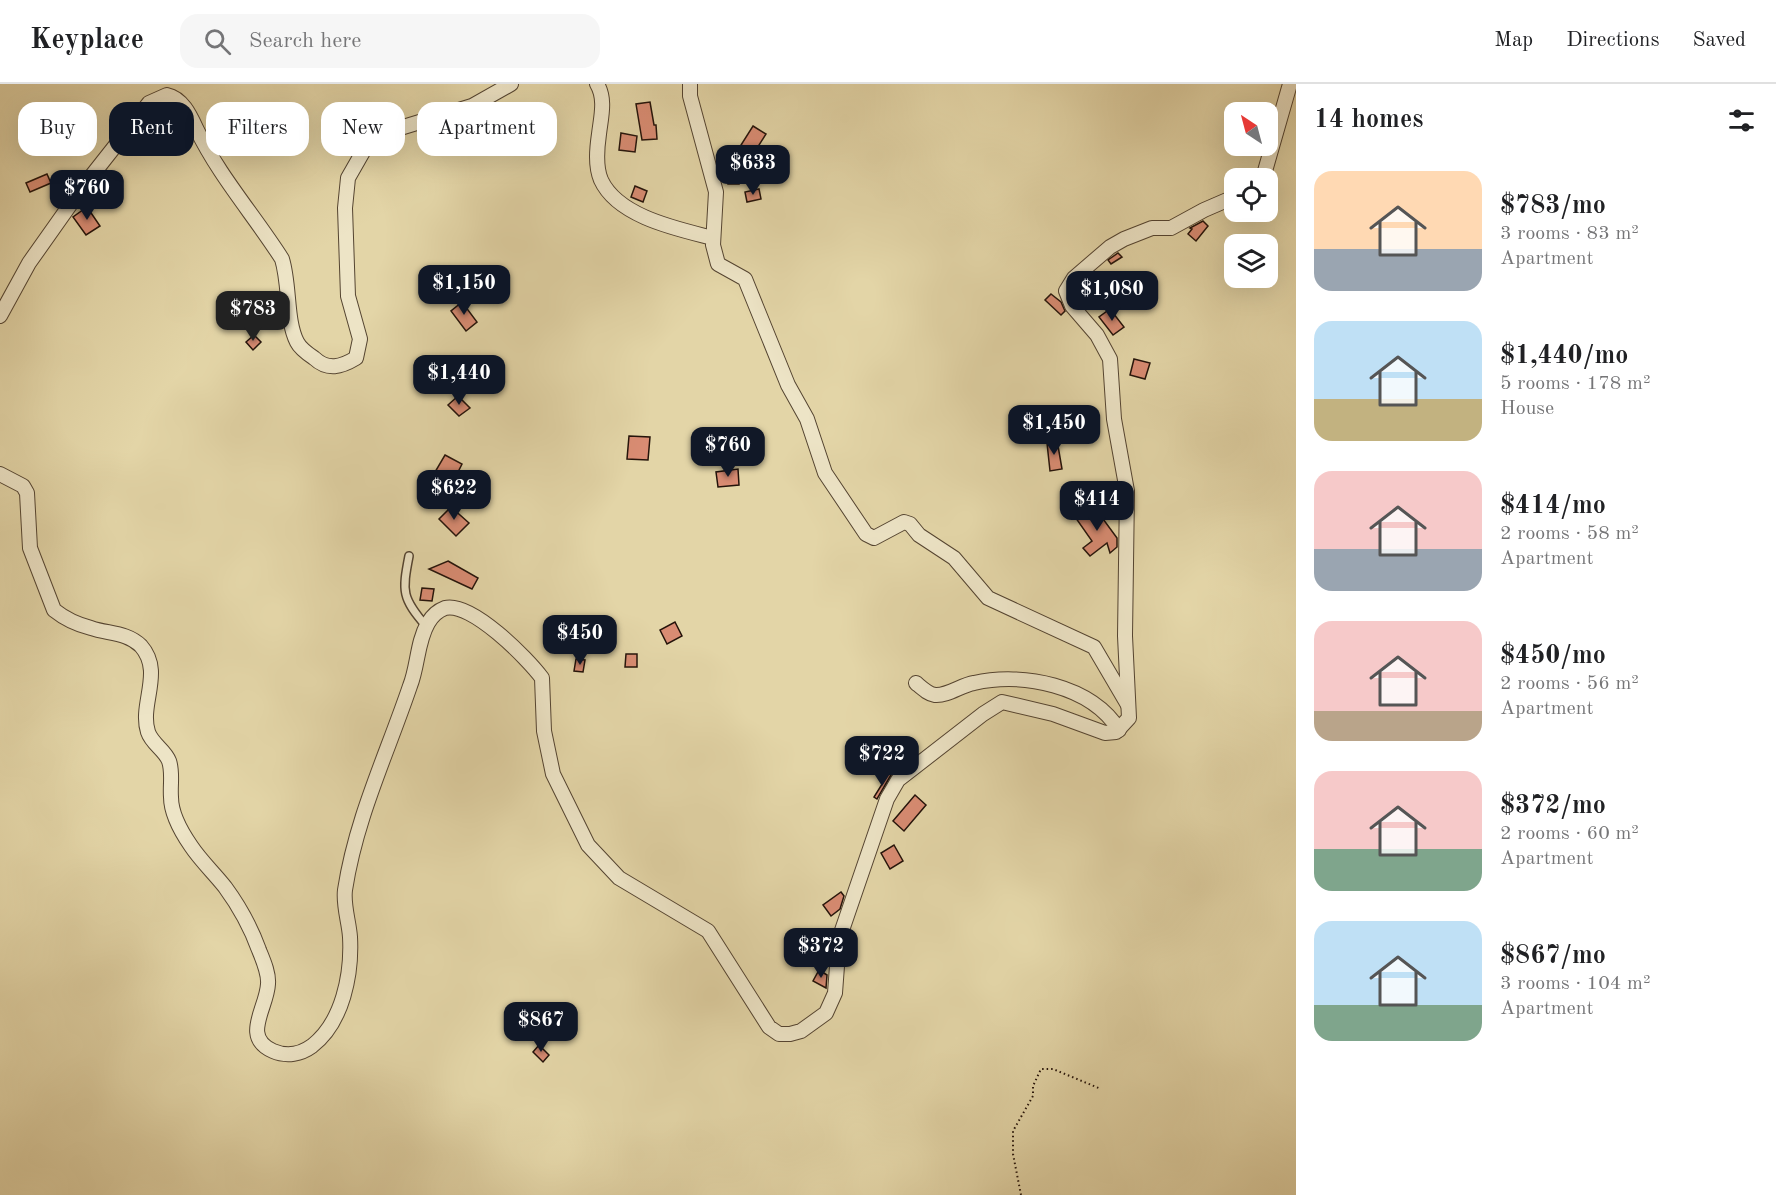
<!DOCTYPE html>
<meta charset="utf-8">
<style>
:root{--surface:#fff;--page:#f6f6f6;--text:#202124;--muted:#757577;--line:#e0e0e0;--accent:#111827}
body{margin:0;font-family:"Old Standard TT",serif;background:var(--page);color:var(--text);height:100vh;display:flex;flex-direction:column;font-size:22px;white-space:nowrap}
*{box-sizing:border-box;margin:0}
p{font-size:20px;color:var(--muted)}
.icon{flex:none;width:33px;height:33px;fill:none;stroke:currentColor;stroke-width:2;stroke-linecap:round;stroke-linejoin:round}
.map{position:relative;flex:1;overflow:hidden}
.panel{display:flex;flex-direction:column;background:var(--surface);width:480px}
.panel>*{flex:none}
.guide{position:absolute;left:18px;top:18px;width:570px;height:54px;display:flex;gap:12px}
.needle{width:39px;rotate:324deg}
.controls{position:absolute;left:1224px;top:18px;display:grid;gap:12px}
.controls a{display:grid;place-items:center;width:54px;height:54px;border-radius:12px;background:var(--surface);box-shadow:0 6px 24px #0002;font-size:30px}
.price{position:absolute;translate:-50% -51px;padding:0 14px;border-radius:12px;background:var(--accent);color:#fff;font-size:20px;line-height:39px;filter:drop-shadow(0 2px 3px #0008)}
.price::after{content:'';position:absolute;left:50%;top:36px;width:18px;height:14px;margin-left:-9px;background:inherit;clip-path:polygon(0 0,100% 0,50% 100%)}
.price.selected{background:#222;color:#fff}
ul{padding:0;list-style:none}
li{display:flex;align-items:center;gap:18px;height:150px;padding:0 18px}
li span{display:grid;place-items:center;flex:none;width:168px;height:120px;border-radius:18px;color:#555}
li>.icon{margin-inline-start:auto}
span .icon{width:72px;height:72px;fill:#fffc;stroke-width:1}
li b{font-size:26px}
h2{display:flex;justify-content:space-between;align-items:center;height:72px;padding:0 18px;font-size:26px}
.pill{padding:0 21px;border-radius:18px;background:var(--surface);box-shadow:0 6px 24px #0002;font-size:21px;line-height:54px}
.pill.selected{background:var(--accent);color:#fff}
header{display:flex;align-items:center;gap:36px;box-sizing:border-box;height:84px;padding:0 30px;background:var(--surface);border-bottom:2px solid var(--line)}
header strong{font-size:28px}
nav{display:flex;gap:33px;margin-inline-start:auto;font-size:21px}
.search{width:420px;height:54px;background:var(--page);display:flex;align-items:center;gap:15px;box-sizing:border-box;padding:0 21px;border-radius:18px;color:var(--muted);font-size:22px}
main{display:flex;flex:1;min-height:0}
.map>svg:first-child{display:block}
</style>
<header>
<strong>Keyplace</strong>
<div class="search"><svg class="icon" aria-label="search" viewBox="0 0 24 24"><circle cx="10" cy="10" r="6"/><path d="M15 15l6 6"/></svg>Search here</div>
<nav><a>Map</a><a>Directions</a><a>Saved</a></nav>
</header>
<main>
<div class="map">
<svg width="1296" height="1111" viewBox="0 0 1296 1111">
<rect width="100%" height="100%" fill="#e3d5a7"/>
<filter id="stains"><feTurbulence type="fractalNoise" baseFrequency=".00333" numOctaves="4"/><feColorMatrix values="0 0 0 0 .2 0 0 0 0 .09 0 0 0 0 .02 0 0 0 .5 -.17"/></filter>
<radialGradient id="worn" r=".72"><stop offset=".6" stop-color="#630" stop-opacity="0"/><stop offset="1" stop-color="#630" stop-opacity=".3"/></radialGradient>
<g fill="#d98c73" stroke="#24130a" stroke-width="1.5">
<path d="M650 18 654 41H656L657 55 642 56 636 20Z"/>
<path d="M753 42 766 50 754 69 741 61Z"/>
<path d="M621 49 637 52 635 68 619 66Z"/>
<path d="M728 89H738L739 100H728Z"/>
<path d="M47 90 51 99 30 108 26 99Z"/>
<path d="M635 102 647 107 643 118 631 113Z"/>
<path d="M759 105 761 115 747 118 745 108Z"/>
<path d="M87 123 100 142 86 151 73 133Z"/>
<path d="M1203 137 1208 142 1196 157 1188 150 1192 145 1190 144Z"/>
<path d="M1118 169 1122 173 1111 180 1108 176Z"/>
<path d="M464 185 474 194 462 207 452 198Z"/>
<path d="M1051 210 1061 218 1065 227 1061 231 1045 216Z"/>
<path d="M462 218 477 238 466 247 451 227Z"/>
<path d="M1110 225 1124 243 1113 251 1099 233Z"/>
<path d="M254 251 261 258 253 266 246 258Z"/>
<path d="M1134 275 1150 279 1145 295 1130 291Z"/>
<path d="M458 312 470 324 459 332 448 321Z"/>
<path d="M629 352 650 353 648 376 627 375Z"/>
<path d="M1057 356 1062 385 1050 387 1047 359Z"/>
<path d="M445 371 462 380 452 400 435 388Z"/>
<path d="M738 385 739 401 718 403 716 388Z"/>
<path d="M451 423 469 439 456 452 439 435Z"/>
<path d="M1081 425 1088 435 1098 428 1117 454V463L1110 469 1107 459 1090 472 1083 464 1092 457 1073 430Z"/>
<path d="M448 477 478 494 472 505 429 485Z"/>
<path d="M422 504 434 505 432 517 420 516Z"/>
<path d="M675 538 682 552 667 560 660 546Z"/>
<path d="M626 570H637V583H625Z"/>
<path d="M576 575 585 576 583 588 574 587Z"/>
<path d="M889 689 891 691 877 715 874 713Z"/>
<path d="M915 711 926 721 904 747 893 737Z"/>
<path d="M894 761 903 777 890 785 881 769Z"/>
<path d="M841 808 844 812 840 825 831 832 823 821Z"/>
<path d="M819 886 827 891 826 904 813 897Z"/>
<path d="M539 961 549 971 543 978 533 968Z"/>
</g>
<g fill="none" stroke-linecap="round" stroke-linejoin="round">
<defs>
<path id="service" d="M409 472C402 508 402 514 426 542"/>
<g id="minor">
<path d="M597 0C606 15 601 33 599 50 597 64 595 82 601 96 618 133 678 145 713 154"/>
<path d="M690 0V12L716 108 713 161 718 180 745 195 788 301 807 335 825 389 866 450 874 454 904 438 910 440 919 451 954 474 988 514 1094 563 1128 621"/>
<path d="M1263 94 1290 0"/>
<path d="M0 232 29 179 82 104 149 19 167 11C182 14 190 31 196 44 219 92 254 131 282 175 290 201 286 237 297 258 300 264 308 270 314 274 328 287 341 283 356 274L360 255 348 212 345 124 348 94 364 66 387 48 472 22 511 0"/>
<path d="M0 390 23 402 27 409 30 464 54 526C64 534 79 541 91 544 108 550 127 548 141 562 164 588 139 620 148 648 152 660 165 666 169 677 173 688 170 701 171 713 171 729 182 749 191 762 201 777 214 789 225 803 239 822 251 844 259 866 263 876 269 889 268 900 267 924 241 953 273 967 287 973 301 970 312 962 343 938 352 890 350 853 349 838 343 821 345 806 356 734 387 670 410 602 418 582 417 558 428 539 432 532 437 527 445 524 471 517 527 574 542 594L544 647 553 690 588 761 619 794 708 847 769 943 779 950H790L801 947 826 929 835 909 839 855 887 715 898 696 983 630 1002 618 1053 630 1105 649 1116 648 1129 634 1125 552 1127 407 1114 335 1110 275 1097 251 1072 222 1066 207 1074 194 1110 163 1124 155 1152 144H1171L1204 126 1234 113"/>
<path d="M916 599C922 604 928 610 935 611 948 612 961 601 974 599 1022 588 1091 601 1119 646"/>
</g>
</defs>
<use href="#service" stroke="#544431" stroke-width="10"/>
<use href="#minor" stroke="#544431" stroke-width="16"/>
<path stroke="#24130a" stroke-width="2" stroke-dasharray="1.5 3" stroke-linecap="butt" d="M1021 1111 1013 1070V1047L1033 1012V1002L1041 985H1053L1101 1005"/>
<use href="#service" stroke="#ede4c6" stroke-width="7"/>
<use href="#minor" stroke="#ede4c6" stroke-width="14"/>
</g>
<rect width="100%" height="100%" filter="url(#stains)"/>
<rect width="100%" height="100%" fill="url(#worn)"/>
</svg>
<div class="controls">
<a><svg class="needle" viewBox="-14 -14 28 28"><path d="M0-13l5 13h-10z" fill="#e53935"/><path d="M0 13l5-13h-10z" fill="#757577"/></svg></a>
<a><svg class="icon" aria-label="locate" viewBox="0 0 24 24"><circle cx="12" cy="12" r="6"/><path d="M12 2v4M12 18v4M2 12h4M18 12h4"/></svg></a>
<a><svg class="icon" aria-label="layers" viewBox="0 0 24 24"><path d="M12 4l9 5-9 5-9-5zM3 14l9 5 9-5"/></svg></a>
</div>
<b class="price" style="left:753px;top:112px">$633</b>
<b class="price" style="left:87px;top:137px">$760</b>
<b class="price" style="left:464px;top:232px">$1,150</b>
<b class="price" style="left:1112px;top:238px">$1,080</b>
<b class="price selected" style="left:253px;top:258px">$783</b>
<b class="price" style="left:459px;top:322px">$1,440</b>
<b class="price" style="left:1054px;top:372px">$1,450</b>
<b class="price" style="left:728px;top:394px">$760</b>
<b class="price" style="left:454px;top:437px">$622</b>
<b class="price" style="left:1097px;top:448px">$414</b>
<b class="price" style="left:580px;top:582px">$450</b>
<b class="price" style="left:882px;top:703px">$722</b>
<b class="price" style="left:821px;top:895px">$372</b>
<b class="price" style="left:541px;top:969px">$867</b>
<div class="guide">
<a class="pill">Buy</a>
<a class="pill selected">Rent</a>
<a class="pill">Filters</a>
<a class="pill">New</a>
<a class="pill">Apartment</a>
</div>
</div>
<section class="panel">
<h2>14 homes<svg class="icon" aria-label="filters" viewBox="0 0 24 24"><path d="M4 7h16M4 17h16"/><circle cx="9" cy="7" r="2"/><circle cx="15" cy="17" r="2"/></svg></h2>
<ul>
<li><span style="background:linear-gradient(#ffd9b3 65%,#9aa5b1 0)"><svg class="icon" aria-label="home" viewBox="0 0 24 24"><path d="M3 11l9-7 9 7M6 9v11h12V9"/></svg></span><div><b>$783/mo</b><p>3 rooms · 83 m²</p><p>Apartment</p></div></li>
<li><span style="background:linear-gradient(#bfe0f5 65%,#c2b280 0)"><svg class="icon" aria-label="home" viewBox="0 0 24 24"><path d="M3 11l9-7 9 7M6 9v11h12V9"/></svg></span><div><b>$1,440/mo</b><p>5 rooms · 178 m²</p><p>House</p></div></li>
<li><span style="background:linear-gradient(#f6c9c9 65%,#9aa5b1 0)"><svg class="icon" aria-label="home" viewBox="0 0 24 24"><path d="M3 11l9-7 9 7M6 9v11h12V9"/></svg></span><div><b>$414/mo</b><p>2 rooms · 58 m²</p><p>Apartment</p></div></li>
<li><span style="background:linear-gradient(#f6c9c9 75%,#b9a48a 0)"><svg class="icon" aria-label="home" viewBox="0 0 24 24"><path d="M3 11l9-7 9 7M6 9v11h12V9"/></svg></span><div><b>$450/mo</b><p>2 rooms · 56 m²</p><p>Apartment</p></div></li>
<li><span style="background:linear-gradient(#f6c9c9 65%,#7fa58c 0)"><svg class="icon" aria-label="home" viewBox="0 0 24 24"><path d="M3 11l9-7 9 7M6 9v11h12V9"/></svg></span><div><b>$372/mo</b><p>2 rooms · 60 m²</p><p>Apartment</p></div></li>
<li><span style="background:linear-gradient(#bfe0f5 70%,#7fa58c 0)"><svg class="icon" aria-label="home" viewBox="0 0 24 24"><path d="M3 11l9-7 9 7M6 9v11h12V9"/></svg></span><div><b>$867/mo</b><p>3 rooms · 104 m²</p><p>Apartment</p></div></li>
</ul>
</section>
</main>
